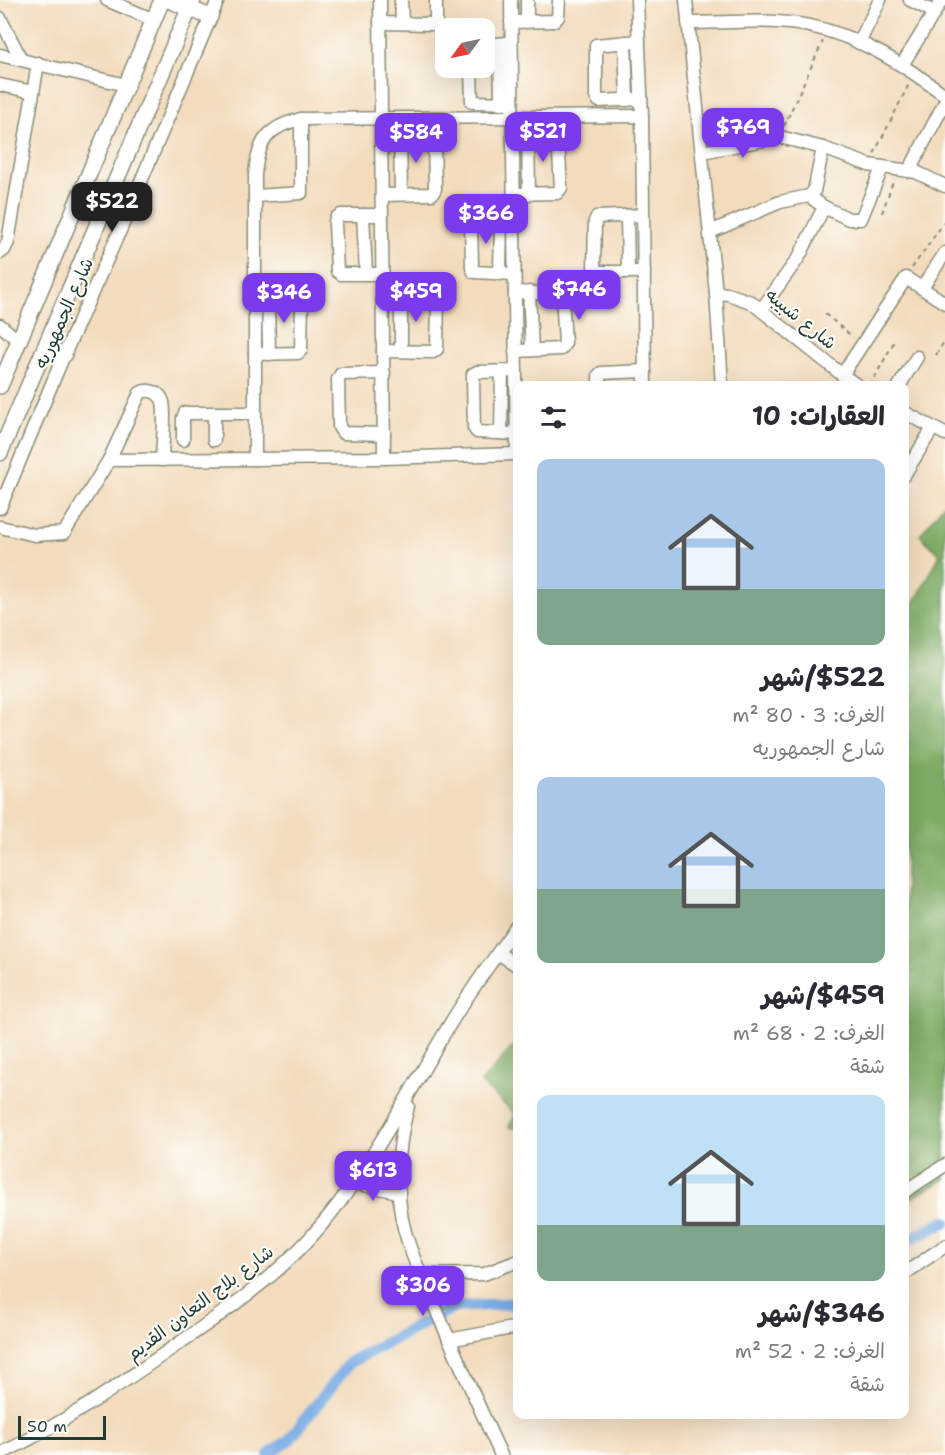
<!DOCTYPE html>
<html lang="ar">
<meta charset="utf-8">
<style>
:root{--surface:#fff;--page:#f2f2f3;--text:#2b2b33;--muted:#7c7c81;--accent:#7c3aed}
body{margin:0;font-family:"Shantell Sans","Playpen Sans Arabic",sans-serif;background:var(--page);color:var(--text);direction:rtl;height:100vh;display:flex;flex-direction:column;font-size:22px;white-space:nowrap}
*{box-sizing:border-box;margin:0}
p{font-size:20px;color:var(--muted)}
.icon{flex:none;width:33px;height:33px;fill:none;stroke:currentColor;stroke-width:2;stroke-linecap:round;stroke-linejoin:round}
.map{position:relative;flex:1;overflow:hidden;direction:ltr}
.side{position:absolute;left:513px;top:381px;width:396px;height:1038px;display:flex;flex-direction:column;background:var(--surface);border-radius:12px;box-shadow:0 6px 24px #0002;direction:rtl}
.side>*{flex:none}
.needle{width:39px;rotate:237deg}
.tools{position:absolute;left:435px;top:18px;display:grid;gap:12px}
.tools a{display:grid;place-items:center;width:60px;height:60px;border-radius:12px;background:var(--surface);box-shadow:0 6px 24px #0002;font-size:30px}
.scale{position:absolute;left:18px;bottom:15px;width:88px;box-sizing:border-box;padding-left:6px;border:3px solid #1f3d34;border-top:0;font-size:16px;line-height:21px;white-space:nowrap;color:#1f3d34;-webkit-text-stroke:4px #fdfcf7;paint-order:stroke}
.price{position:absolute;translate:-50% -51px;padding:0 14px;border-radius:12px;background:var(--accent);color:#fff;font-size:20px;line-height:39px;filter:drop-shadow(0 2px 3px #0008)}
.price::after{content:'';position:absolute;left:50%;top:36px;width:18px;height:14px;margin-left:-9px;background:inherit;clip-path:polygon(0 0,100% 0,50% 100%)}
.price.selected{background:#222;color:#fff}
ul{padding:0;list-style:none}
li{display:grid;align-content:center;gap:12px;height:318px;padding:0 24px}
li span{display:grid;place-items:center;height:186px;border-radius:12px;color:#555}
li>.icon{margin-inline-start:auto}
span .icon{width:108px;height:108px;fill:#fffc;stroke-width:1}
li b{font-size:26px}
h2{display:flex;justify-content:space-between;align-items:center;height:72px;padding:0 24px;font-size:26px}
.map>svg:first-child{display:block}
</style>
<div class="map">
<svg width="945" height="1455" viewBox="0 0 945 1455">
<rect width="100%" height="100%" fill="#fdfcf7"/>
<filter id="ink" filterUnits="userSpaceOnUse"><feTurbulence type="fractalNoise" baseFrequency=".0167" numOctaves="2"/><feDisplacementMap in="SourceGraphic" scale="12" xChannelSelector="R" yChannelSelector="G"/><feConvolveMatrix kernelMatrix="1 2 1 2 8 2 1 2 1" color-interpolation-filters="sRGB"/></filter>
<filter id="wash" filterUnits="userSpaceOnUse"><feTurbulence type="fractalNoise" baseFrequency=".008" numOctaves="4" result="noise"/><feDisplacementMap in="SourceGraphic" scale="24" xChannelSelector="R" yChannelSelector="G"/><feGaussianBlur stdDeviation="1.35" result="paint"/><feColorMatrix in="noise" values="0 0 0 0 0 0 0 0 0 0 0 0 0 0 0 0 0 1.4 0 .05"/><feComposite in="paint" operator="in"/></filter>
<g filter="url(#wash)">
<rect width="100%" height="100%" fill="#f3dcbd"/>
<g fill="#7eab64" stroke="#4e744c" stroke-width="1.5">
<path d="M945 503V1179L905 1202V620L940 555 920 535Z"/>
<path d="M517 1042V1129L509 1127 515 1114 481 1083Z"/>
</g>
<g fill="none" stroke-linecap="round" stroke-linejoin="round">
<g stroke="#77abe4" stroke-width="12">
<path d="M904 1242 945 1222"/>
<path d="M269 1455 289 1440 350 1362 454 1307 518 1303"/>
</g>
</g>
</g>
<g filter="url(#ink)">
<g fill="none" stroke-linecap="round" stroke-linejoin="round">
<defs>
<g id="minor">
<path d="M107 0 154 20"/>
<path d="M380 0 384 458"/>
<path d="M401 0 402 23"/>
<path d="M511 0 517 454"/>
<path d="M527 0V22"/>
<path d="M637 0 642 116 645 386"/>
<path d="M686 0 716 293 722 386"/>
<path d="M910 0 934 12"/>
<path d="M0 18 21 59"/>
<path d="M511 22 554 21 558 17 559 0"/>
<path d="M380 23 432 24 436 21V0"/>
<path d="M688 23C725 23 762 19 798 24 853 32 901 63 945 95"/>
<path d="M639 41 596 45V97L599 101 641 99"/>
<path d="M625 42 627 100"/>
<path d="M859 43 880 0"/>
<path d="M500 44 501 103"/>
<path d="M484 45 507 43"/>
<path d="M0 55 126 85"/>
<path d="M902 65 942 0"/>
<path d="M471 68 472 102 512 103"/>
<path d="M0 85 33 92"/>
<path d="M513 132 555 134 558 136 561 188 557 193 514 194"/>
<path d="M400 133 401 194"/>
<path d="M528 133 529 194"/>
<path d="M382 134H432L434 137 435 189 432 194 382 195"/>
<path d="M702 152 780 137 823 148 869 165 916 172 945 186"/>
<path d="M909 171 945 102"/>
<path d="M255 196 301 193V119"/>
<path d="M824 207 849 219H861L882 168"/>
<path d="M363 215 366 274"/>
<path d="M382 215H341L336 218 335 222 337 271 341 274H383"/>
<path d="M643 215 597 217 595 221 594 267 598 272H644"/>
<path d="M514 216H476L471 220 472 268 474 272 514 274"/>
<path d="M627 216 628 272"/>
<path d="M710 232 780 202 809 196 814 191 823 148"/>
<path d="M0 253 4 250 8 242 38 63"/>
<path d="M500 274 501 216"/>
<path d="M922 288 945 253"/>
<path d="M515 292 562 294 565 343 561 349 515 351"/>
<path d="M529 292 532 350"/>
<path d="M716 293 728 294 751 302 840 373 858 386"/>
<path d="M255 294 300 295 302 299 301 350 298 353 255 354"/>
<path d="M268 294 269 354"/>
<path d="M383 294 435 296 438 299 437 349 433 352 383 351"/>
<path d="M761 310 799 257 824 207 809 196"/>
<path d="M0 325 19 341"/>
<path d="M401 351V295"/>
<path d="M516 371 477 372 473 374V378L474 428 477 432 516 434"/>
<path d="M384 373 341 374 338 379 339 427 343 433 384 434"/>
<path d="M842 375 906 278 945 303"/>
<path d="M599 386V375L601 373 645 371"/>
<path d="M899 386 917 357"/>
<path d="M904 412 945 434"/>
<path d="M501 433 502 371"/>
<path d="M183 440V418L185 413H254"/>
<path d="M214 440V413"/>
<path d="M255 459V175C258 141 267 127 301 119L642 116"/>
<path d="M109 460 140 393C148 388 160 392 163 402 166 415 162 445 162 460"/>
<path d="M904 475 933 428"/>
<path d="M0 508 64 355 122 226 218 0"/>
<path d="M0 527 35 535 64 533 109 460 384 458 518 454"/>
<path d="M498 953 518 966"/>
<path d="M408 1106C398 1144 395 1181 402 1219 408 1249 422 1277 434 1305 456 1355 478 1405 501 1455"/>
<path d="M353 1183 399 1192"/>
<path d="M904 1192 945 1165"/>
<path d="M904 1274 945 1246"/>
<path d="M421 1275 484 1274 518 1261"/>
<path d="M449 1340 518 1327"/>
<path d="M0 1454C65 1423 122 1383 181 1342 227 1310 273 1279 311 1237 367 1175 404 1101 447 1029 468 993 494 959 518 924"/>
</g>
<g id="major">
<path d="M169 0 210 17"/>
<path d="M45 347 64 355"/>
<path d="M0 386 162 0"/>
<path d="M0 453 193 0"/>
</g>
</defs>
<use href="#minor" stroke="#898c78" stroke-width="15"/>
<use href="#major" stroke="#898c78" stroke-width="18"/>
<g stroke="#898c78" stroke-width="2" stroke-dasharray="4.5 4.5" stroke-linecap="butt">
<path d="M784 126 823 41"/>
<path d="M874 154 909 84"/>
<path d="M882 213 894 179"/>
<path d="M912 268 945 221"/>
<path d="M825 314 853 337"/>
<path d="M936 355 945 340"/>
<path d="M870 386 894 342"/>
</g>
<use href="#minor" stroke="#fff" stroke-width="12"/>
<use href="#major" stroke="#fff" stroke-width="15"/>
</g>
</g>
<g text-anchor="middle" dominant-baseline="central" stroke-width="4.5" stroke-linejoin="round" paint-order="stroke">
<g font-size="18" fill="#1f3d34" stroke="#fdfcf7">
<text transform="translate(64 313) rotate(-66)">شارع الجمهوريه</text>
<text transform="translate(801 319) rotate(39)">شارع شبيبه</text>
<text transform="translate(200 1303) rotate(-37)">شارع بلاج التعاون القديم</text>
</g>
</g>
</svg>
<div class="tools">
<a><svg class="needle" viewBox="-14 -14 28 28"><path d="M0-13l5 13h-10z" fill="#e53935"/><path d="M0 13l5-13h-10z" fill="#7c7c81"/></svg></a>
</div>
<div class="scale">50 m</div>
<b class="price" style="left:743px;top:159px">$769</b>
<b class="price" style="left:543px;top:163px">$521</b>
<b class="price" style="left:416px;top:164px">$584</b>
<b class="price selected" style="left:112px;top:233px">$522</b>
<b class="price" style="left:486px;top:245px">$366</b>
<b class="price" style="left:579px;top:321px">$746</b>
<b class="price" style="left:416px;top:323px">$459</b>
<b class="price" style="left:284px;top:324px">$346</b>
<b class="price" style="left:373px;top:1202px">$613</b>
<b class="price" style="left:423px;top:1317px">$306</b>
<section class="side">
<h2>العقارات: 10<svg class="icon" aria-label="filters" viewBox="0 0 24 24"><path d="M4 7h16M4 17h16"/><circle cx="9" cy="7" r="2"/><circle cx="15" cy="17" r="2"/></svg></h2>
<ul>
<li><span style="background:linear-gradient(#a9c7e8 70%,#7fa58c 0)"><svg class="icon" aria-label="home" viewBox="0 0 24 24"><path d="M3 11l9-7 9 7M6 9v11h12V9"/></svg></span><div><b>$522/شهر</b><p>الغرف: 3 · 80 m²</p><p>شارع الجمهوريه</p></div></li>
<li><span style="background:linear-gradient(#a9c7e8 60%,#7fa58c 0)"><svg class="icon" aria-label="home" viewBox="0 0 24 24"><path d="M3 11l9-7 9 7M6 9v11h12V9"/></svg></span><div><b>$459/شهر</b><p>الغرف: 2 · 68 m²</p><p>شقة</p></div></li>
<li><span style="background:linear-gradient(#bfe0f5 70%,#7fa58c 0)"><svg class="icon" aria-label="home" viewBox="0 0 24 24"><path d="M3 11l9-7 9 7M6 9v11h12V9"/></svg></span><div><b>$346/شهر</b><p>الغرف: 2 · 52 m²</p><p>شقة</p></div></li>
</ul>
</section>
</div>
